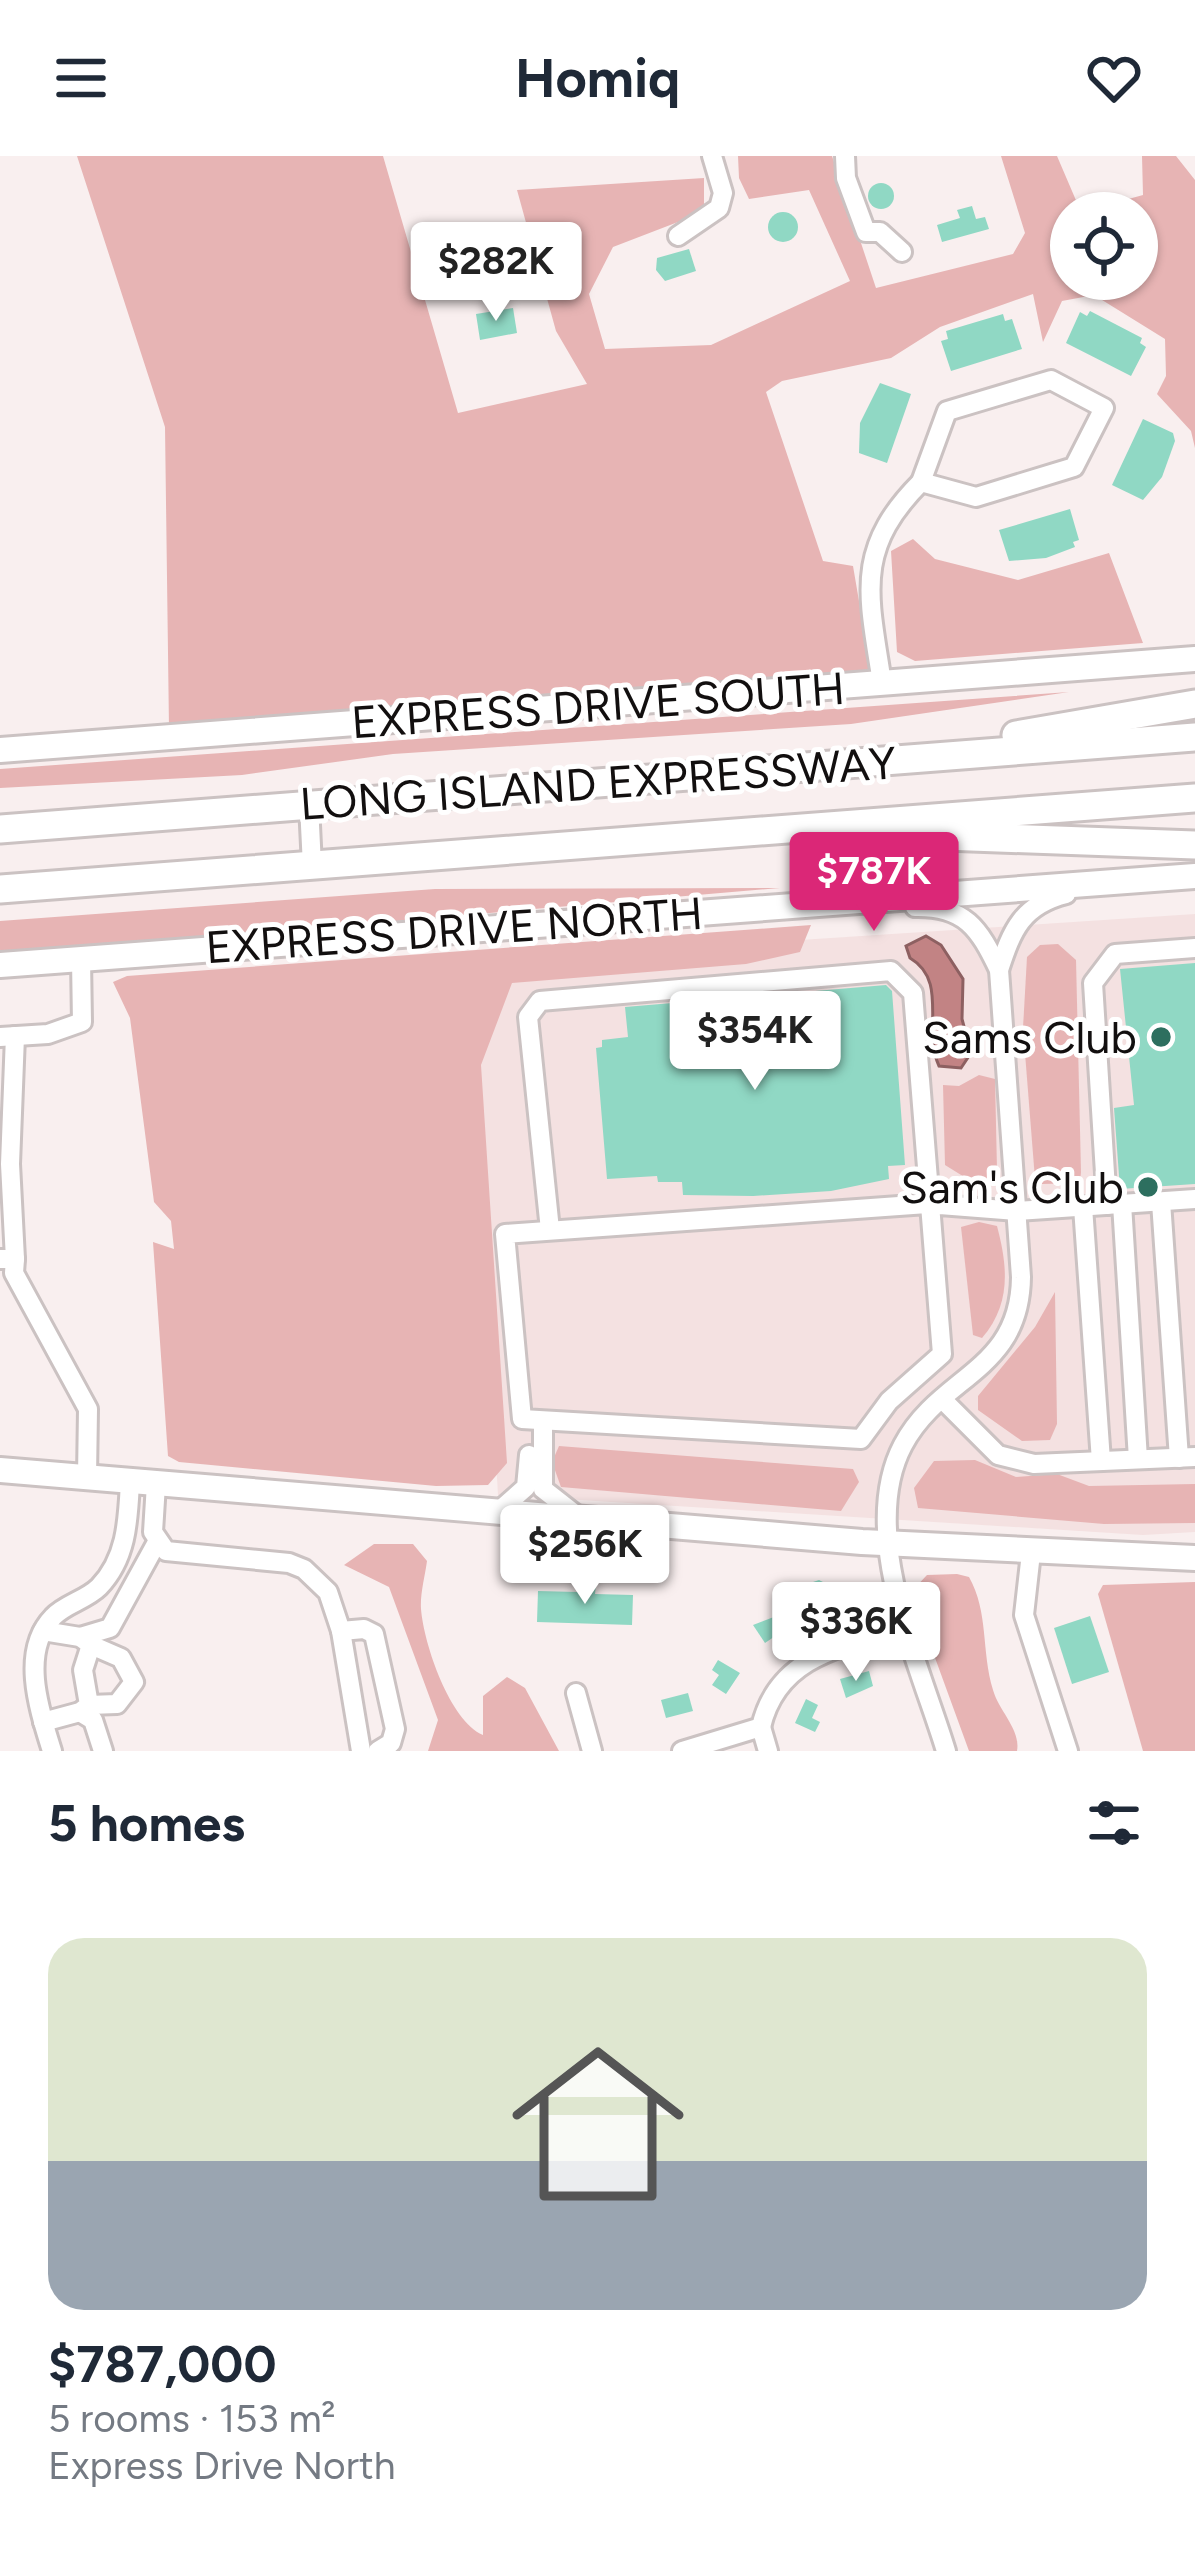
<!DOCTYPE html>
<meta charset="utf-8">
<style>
:root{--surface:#fff;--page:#f6f6f7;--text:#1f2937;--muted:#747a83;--accent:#db2777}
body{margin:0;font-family:Figtree,sans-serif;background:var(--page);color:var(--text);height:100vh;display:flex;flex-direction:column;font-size:45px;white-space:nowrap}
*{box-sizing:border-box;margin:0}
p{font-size:39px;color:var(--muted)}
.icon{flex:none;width:66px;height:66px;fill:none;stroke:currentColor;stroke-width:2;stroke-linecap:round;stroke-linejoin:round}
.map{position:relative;height:1595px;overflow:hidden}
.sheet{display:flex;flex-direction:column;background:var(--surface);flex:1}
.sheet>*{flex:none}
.fabs{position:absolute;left:1050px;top:36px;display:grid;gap:24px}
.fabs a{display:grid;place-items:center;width:108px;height:108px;border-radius:50%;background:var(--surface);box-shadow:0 3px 9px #0004;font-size:60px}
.price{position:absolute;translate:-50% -102px;padding:0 27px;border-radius:12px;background:#fff;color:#222;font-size:39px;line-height:78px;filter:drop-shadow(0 3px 6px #0008)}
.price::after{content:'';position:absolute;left:50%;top:72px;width:36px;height:27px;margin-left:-18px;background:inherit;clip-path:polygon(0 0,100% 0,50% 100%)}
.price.selected{background:var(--accent);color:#fff}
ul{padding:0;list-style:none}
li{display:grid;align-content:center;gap:24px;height:636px;padding:0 48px}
li span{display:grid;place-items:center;height:372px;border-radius:36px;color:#555}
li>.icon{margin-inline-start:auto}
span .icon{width:216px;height:216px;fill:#fffc;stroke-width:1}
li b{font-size:51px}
h2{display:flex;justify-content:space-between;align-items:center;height:144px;padding:0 48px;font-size:51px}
header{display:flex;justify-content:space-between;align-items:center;height:156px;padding:0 48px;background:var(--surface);font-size:54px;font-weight:700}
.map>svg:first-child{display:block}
</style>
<header><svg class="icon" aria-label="menu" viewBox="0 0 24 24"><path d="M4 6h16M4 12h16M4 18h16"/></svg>Homiq<svg class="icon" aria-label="heart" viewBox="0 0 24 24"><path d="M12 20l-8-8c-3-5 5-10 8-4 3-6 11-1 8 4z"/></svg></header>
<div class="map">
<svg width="1195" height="1595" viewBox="0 0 1195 1595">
<rect width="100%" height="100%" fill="#f9efef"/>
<path fill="#f4e1e1" d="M1195 758V1376L1143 1379 498 1339 468 806Z"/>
<g fill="#e7b4b4" fill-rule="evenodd">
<path d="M77 0H383L458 257 587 228 556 175 517 34 704 22V56L613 91 589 138 605 193 711 189 850 125 809 34 749 43 739 22 738 0H832L876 132 1013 98 1025 77 1001 0H1057L1081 56 1143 39 1142 0H1176L1195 24V292L1191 275 1157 238 1166 220 1165 183 1094 139 1062 145 1043 186 1033 138 940 171 891 202 782 225 766 236 823 405 853 410 873 527 169 572 165 271ZM1071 57H1137V123H1071Z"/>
<path d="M913 383 935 403 1018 424 1109 397 1143 487 915 505 897 496 891 395Z"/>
<path d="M1069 536 851 568 393 598 242 619 0 632V613Z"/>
<path d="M780 732 0 799V765L435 733Z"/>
<path d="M811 769 800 796 746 808 512 827 481 909 507 1307 488 1329 436 1330 179 1306 168 1300 153 1086 174 1093 171 1065 154 1046 130 862 113 826 127 820Z"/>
<path d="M1058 788 1076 804 1081 1016 1080 1027 1042 1028 1035 1023 1023 872 1027 801 1040 789Z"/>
<path d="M979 919 995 923 997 1014 990 1023 974 1027 945 1009 943 929 959 930Z"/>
<path d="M979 1066 997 1070C1008 1112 1011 1148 982 1182L973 1179 961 1071Z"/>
<path d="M1055 1136 1057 1268 1050 1284 1022 1285 978 1254V1240L1035 1171Z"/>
<path d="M559 1290 853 1313 859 1326 841 1355 561 1331 552 1306Z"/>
<path d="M975 1304 1016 1321 1057 1318 1089 1330 1195 1328V1367L1104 1368 918 1352 914 1332 934 1305Z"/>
<path d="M374 1388H413L427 1405C425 1420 420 1438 421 1453 424 1489 450 1565 483 1579V1540L507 1521 525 1532 559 1595H428L438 1564 389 1431 344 1409Z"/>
<path d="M957 1418 969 1421C989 1457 981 1494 993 1534 999 1555 1021 1574 1017 1595H969L911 1436 927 1419Z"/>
<path d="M1195 1426V1595H1143L1098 1438 1103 1429Z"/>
</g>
<path fill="#c28384" stroke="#8d6061" stroke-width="3" d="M926 780 941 789 963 823 962 863 971 897 961 912 939 910C922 873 949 825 910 802L906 790Z"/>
<g fill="#90d8c4">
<circle cx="881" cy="40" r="13"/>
<path d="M972 50 976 63 985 61 989 73 942 86 937 69 960 62 957 54Z"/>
<circle cx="783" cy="71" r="15"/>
<path d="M689 93 696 115 665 125 656 114 657 102Z"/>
<path d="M513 152 517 177 480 184 476 158Z"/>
<path d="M1090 155 1142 182 1140 187 1146 191 1131 220 1066 187 1080 156 1087 160Z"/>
<path d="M1003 158 1005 165 1012 163 1022 193 951 215 941 185 948 183 946 175Z"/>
<path d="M880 227 911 238 887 307 859 297 860 267Z"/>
<path d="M1143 263 1173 277 1175 285 1162 321 1143 344 1112 329Z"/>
<path d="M1070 353 1079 384 1073 386 1075 391 1046 402 1009 405 999 374Z"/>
<path d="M1195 807V1028L1120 1033 1114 952 1134 949 1120 813Z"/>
<path d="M886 829 892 835 905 1009 888 1010 889 1023 831 1035 753 1040 683 1039 682 1026H658L657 1020 607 1023 596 892 602 891V884L628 881 625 851Z"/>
<path d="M819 1424 833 1431 846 1427 851 1444 816 1455 807 1428Z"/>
<path d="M579 1427 596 1428 595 1438 633 1439 632 1469 537 1466 538 1435 578 1436Z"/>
<path d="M779 1459 787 1472 765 1487 753 1469Z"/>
<path d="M1090 1460 1109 1516 1072 1528 1054 1472Z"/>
<path d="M718 1504 740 1517 726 1538 712 1529 719 1519 712 1514Z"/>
<path d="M869 1515 873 1530 846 1542 840 1523Z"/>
<path d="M688 1537 693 1555 666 1562 661 1544Z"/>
<path d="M806 1543 818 1549 812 1562 820 1566 815 1576 795 1567Z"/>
</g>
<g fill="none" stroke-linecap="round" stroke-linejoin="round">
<defs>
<g id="minor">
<path d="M845 0 846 22 866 76H880L902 96"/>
<path d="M678 80 719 52 723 37 712 0"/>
<path d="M1051 224 1104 252 1074 311 976 341 921 326 947 255Z"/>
<path d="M882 527C869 440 853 394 921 326"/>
<path d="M309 649 312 710"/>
<path d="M915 751C965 750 979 772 999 814L1021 1121C1020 1216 940 1219 903 1289 857 1376 920 1509 946 1595"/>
<path d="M999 814C1012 774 1022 749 1066 738"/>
<path d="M15 880 10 1008 15 1103"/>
<path d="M0 881 48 878 82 866 81 803"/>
<path d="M1161 1046 1179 1302"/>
<path d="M1122 1048 1138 1303"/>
<path d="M1107 1049 1093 827 1115 798 1195 792"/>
<path d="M1083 1051 1101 1305"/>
<path d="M550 1074 528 861 540 845 891 815 913 837 942 1198 889 1245 861 1283 522 1263 505 1078 927 1048 1017 1055 1195 1043"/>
<path d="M0 1103H15L14 1117 88 1253 87 1321"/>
<path d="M943 1244 998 1299 1034 1308 1195 1301"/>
<path d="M543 1265V1333L580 1362"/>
<path d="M156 1328 153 1376 166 1395 289 1407 304 1413 328 1436 341 1475 364 1473 374 1478 395 1573 391 1587 378 1595"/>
<path d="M499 1355 526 1331 529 1299"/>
<path d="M1031 1397 1024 1459 1068 1595"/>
<path d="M341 1475 361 1595"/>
<path d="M80 1481 110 1472 156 1388"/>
<path d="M576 1537 592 1595"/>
<path d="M89 1549 117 1548 134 1526 121 1502 91 1489"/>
<path d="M80 1556 93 1564 103 1595"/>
<path d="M43 1566 80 1556 89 1549 83 1514 91 1489 80 1481 43 1475"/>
<path d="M761 1571 768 1595"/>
<path d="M52 1595C40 1556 19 1496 53 1461 65 1448 86 1444 99 1431 127 1402 128 1364 130 1326"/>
<path d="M682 1595 761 1571C778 1498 845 1490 909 1472"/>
</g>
<g id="major">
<path d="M0 594 1195 503"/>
<path d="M0 809 1195 720"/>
<path d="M0 1314 862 1386 1195 1402"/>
</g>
<g id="highway">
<path d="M1016 579 1195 548"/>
<path d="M0 673 1195 581"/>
<path d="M917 679 1195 689"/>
<path d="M0 733 1195 642"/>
</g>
</defs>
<use href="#minor" stroke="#cbc2c2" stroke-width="24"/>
<use href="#major" stroke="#cbc2c2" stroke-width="30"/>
<use href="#highway" stroke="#cbc2c2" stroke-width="33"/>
<use href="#minor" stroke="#fff" stroke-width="18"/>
<use href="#major" stroke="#fff" stroke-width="24"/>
<use href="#highway" stroke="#fff" stroke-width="27"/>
</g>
<g fill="#2d6f5f" stroke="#fff" stroke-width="4.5">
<circle cx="1161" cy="881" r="12"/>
<circle cx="1148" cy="1031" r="12"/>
</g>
<g text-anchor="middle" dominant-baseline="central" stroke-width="10" stroke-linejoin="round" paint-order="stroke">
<g font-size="45" fill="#120f0f" stroke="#fff">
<text transform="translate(598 549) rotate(-4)">EXPRESS DRIVE SOUTH</text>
<text transform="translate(598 627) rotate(-4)">LONG ISLAND EXPRESSWAY</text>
<text transform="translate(454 774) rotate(-4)">EXPRESS DRIVE NORTH</text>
</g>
<g font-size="45" fill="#120f0f" stroke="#fff" text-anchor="end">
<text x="1137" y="881">Sams Club</text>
<text x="1124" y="1031">Sam's Club</text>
</g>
</g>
</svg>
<div class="fabs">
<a><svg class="icon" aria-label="locate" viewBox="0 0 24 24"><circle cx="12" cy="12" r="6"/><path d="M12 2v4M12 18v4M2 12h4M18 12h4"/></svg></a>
</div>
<b class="price" style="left:496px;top:168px">$282K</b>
<b class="price selected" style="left:874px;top:778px">$787K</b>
<b class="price" style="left:755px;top:937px">$354K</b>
<b class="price" style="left:585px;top:1451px">$256K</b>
<b class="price" style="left:856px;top:1528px">$336K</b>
</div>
<section class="sheet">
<h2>5 homes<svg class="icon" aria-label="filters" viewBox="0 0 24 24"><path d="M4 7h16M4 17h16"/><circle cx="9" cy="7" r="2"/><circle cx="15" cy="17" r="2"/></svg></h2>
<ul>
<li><span style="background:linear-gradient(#dfe7d0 60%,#9aa5b1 0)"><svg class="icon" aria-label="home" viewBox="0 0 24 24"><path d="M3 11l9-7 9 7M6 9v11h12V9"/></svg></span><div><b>$787,000</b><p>5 rooms · 153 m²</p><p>Express Drive North</p></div></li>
</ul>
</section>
